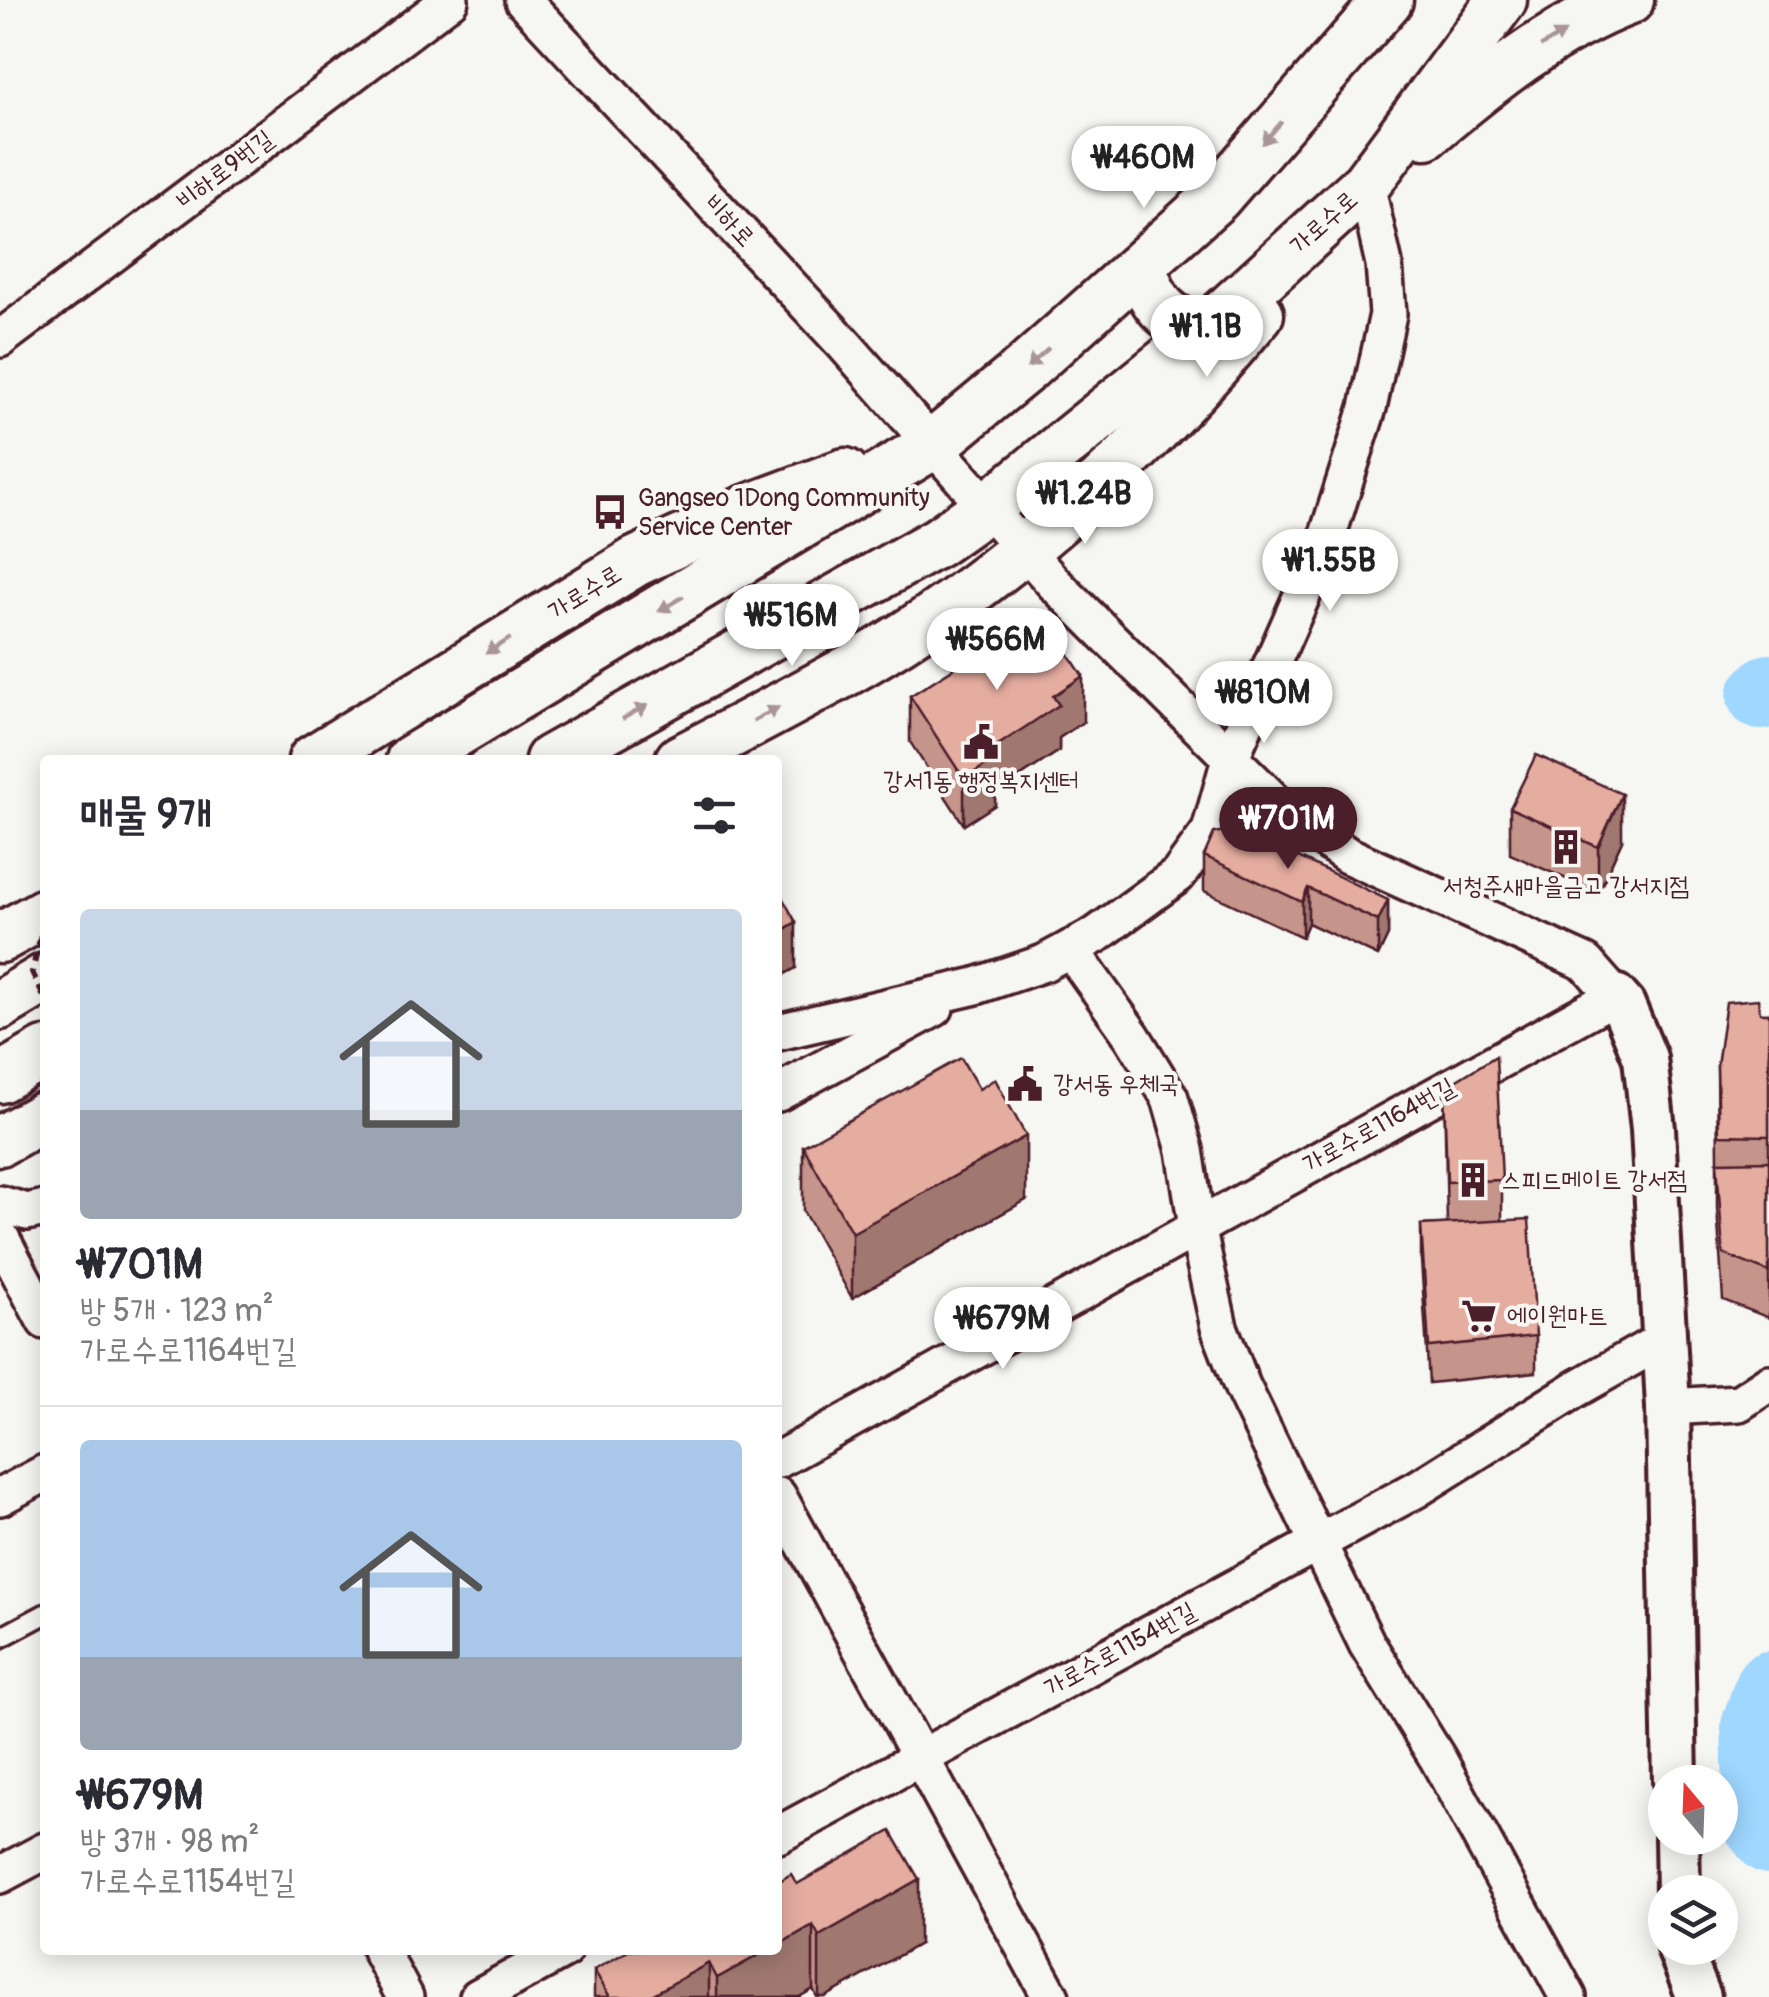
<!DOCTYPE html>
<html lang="ko">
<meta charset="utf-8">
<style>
:root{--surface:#fff;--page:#f7f7f7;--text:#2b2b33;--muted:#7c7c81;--line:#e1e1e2;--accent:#4a1f2b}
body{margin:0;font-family:Pangolin,"Poor Story",sans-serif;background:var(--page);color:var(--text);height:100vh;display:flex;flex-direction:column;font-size:38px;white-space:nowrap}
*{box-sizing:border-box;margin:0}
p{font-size:32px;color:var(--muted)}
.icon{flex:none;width:55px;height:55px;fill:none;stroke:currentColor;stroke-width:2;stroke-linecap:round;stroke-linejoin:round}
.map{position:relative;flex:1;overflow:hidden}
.sheet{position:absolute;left:40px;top:755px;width:742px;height:1200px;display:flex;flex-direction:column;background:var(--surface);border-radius:10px;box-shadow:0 5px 25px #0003}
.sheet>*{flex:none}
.needle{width:65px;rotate:341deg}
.buttons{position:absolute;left:1648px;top:1765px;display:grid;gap:20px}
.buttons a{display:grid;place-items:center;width:90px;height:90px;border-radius:50%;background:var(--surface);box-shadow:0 5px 25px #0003;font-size:50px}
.price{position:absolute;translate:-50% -85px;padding:0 22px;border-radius:35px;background:#fff;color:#222;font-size:32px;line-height:65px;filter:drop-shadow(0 2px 5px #0008)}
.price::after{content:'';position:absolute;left:50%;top:60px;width:30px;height:22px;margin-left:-15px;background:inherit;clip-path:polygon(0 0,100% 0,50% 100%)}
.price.active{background:var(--accent);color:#fff}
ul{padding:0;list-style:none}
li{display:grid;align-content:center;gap:20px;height:530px;padding:0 40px}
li+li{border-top:2px solid var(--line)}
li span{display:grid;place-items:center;height:310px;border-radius:10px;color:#555}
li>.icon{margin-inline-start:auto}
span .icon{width:180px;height:180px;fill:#fffc;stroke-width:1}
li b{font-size:42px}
h2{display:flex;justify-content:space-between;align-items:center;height:120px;padding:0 40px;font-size:42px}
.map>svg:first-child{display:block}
</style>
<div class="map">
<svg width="1769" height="1997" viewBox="0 0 1769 1997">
<rect width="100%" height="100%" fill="#f6f6f2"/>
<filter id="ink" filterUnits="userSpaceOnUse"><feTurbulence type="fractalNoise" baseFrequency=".01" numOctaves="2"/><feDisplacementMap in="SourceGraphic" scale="20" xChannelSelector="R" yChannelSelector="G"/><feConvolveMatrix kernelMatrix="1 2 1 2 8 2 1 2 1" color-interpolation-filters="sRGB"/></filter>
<g filter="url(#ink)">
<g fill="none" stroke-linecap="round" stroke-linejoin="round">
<g stroke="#9fd7ff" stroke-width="68">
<path d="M1761 696 1769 688"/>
<path d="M1769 1685 1755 1726 1758 1826 1769 1840"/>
</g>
<defs>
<path id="service" d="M0 1638 45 1614"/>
<g id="minor">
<path d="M523 0 843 343 1053 582 1284 811 1347 855 1586 963 1615 996 778 1460"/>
<path d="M0 339 450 0"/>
<path d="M1070 949 1132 1036 1170 1098 1185 1150 1197 1227 1219 1327 1242 1386 1367 1644 1438 1759 1568 1997"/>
<path d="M778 1032 976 986 1044 963 1096 935 1178 875 1210 831 1230 759 1326 541 1368 408 1388 314 1384 264 1366 184"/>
<path d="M778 1093 935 1008"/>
<path d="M0 1204 27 1212 45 1208"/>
<path d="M0 1236 45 1321"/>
<path d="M1668 1407 1739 1403 1769 1383"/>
<path d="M778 1496 1051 1997"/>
<path d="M0 1497 45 1473"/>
<path d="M778 1835 1417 1489 1576 1389 1664 1339"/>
<path d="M0 1875 45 1851"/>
<path d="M380 1950 405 1997"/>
<path d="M478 1997 564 1950"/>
</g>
<g id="tertiary">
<path d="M1615 996 1623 1005 1645 1058 1653 1129 1668 1407 1675 1782"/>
<path d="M1677 1838 1678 1892"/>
<path d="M1679 1948 1699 1997"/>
</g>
<g id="secondary">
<path d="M1426 134C1488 82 1552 29 1629 0"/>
<path d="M1144 263C1147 302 1169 323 1206 330"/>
<path d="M313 760 635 562 746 510 845 473"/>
<path d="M411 760 934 444 1025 369 1217 197 1388 0"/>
<path d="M550 760 938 542 989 506 1206 330 1366 184 1502 0"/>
<path d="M680 760C741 728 802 697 861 663 1009 577 1151 446 1259 314"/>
<path d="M0 938 45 913"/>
<path d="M0 1005 45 978"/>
<path d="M0 1078 45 1052"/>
<path d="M0 1141 45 1116"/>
</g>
</defs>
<use href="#service" stroke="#4a1f2b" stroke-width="25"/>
<use href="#minor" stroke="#4a1f2b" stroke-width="42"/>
<use href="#tertiary" stroke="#4a1f2b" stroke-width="50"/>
<use href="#secondary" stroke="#4a1f2b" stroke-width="55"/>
<use href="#service" stroke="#f6f6f2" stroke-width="18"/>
<use href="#minor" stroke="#f6f6f2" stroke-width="35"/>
<use href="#tertiary" stroke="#f6f6f2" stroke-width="42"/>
<use href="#secondary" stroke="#f6f6f2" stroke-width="48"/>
<path stroke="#4a1f2b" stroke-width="6" stroke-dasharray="10 8" stroke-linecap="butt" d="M45 918 32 972 45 999"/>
</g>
<g fill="#c5948a" stroke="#4a1f2b" stroke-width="2.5">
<path d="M910 696 1083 722 1059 738V751L995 793V805L964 825 910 742Z"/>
<path d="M1510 808 1622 840 1598 893 1510 854Z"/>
<path d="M1204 856 1388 900V935L1378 956 1308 923 1302 937 1204 891Z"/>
<path d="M1760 1013H1769V1318L1723 1300 1717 1208V1162H1718L1717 1066Z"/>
<path d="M1444 1088 1502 1180V1220L1536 1336V1372L1429 1383 1421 1260V1225L1447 1224Z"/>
<path d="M803 1146 1026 1200 852 1298 803 1211Z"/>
<path d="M797 1884 919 1944 825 1997H817L813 1989 799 1997H594V1970L778 1950Z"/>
</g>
<g fill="#a07870" stroke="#4a1f2b" stroke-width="2.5">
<path d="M1083 676V722L1059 738V751L995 793V805L964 825V779L989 751 1053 696Z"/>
<path d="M1622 794V840L1598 893V847Z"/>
<path d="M1308 888V923L1302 937V902Z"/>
<path d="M1388 900V935L1378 956V921Z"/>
<path d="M796 922V968L778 978V933Z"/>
<path d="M1026 1136V1200L852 1298V1233Z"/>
<path d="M919 1879V1944L825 1997H819V1936Z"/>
<path d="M813 1925V1989L799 1997H717V1978L768 1950H778V1945Z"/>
<path d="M709 1963V1997H648Z"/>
</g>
<g fill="#e5aca0" stroke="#4a1f2b" stroke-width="2.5">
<path d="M1041 613 1083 676 1053 696 1059 705 989 751 995 759 964 779 910 696Z"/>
<path d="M1536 755 1622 794 1598 847 1510 808Z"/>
<path d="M1238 828 1388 900 1378 921 1308 888 1302 902 1204 856 1214 833Z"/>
<path d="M778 890 796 922 778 933Z"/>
<path d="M1758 999 1760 1013H1769V1136L1719 1135 1717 1066 1726 1002Z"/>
<path d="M1496 1056 1502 1180 1447 1182 1444 1088Z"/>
<path d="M961 1058 979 1089 995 1079 1026 1136 852 1233 803 1146Z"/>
<path d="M1769 1161V1272L1723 1254 1717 1162Z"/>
<path d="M1529 1219 1536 1336 1429 1347 1421 1225Z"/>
<path d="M891 1831 919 1879 819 1936 813 1925 778 1945V1882L791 1874 797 1884Z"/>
<path d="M630 1950H768L717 1978 709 1963 648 1997H610L594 1970Z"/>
</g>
<defs><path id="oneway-solid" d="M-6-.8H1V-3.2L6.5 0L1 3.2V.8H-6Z" transform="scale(2.5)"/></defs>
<g fill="#a99598">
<use href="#oneway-solid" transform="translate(1553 39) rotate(-31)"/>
<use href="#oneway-solid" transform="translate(1272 133) rotate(131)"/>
<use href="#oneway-solid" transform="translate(1038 358) rotate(138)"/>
<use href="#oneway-solid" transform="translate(671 604) rotate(149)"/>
<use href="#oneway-solid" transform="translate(498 646) rotate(148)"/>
<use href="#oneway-solid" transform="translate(635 712) rotate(-29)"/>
<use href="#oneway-solid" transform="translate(766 714) rotate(-28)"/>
</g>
</g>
<defs>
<symbol id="bus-bare" viewBox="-9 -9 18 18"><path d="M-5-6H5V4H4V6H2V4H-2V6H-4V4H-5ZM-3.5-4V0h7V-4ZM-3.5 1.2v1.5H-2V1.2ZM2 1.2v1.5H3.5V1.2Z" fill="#4a1f2b" stroke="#f6f6f2" stroke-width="2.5" paint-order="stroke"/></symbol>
<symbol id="civic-bare" viewBox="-9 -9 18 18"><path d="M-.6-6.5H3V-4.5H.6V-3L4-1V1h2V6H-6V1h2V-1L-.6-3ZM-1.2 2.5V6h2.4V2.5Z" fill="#4a1f2b" stroke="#f6f6f2" stroke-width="2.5" paint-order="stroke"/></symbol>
<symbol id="building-bare" viewBox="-9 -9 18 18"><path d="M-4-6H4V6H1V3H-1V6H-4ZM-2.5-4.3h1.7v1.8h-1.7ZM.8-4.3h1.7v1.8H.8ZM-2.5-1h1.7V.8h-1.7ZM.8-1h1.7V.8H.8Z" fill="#4a1f2b" stroke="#f6f6f2" stroke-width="2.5" paint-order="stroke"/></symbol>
<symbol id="supermarket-bare" viewBox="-9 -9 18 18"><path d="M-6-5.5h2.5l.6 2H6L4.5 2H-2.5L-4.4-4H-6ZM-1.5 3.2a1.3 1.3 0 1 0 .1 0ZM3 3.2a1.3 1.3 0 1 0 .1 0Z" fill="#4a1f2b" stroke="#f6f6f2" stroke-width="2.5" paint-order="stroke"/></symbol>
</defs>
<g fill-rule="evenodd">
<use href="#bus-bare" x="585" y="487" width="50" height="50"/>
<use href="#civic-bare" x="956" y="717" width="50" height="50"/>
<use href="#building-bare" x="1541" y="822" width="50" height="50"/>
<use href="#civic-bare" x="1000" y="1059" width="50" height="50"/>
<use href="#building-bare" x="1448" y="1155" width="50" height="50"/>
<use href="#supermarket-bare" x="1454" y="1291" width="50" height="50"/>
</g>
<g text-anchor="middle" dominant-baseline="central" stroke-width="8" stroke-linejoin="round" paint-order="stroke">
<g font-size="25" fill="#4a1f2b" stroke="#f6f6f2">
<text transform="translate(225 170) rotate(-37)">비하로9번길</text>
<text transform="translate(729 221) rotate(47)">비하로</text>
<text transform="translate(1324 223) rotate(-42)">가로수로</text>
<text transform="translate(585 593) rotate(-32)">가로수로</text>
<text transform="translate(1379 1126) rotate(-29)">가로수로1164번길</text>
<text transform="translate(1120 1650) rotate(-29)">가로수로1154번길</text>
</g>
<g font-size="25" fill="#4a1f2b" stroke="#f6f6f2" text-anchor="start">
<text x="638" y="498">Gangseo 1Dong Community<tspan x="638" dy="29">Service Center</tspan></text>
<text x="981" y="781" text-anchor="middle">강서1동 행정복지센터</text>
<text x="1566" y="886" text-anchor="middle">서청주새마을금고 강서지점</text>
<text x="1053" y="1084">강서동 우체국</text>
<text x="1501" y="1180">스피드메이트 강서점</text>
<text x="1507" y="1316">에이원마트</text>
</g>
</g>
</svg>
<div class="buttons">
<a><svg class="needle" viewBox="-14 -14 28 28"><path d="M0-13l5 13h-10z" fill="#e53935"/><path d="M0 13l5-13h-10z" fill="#7c7c81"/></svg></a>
<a><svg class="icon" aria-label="layers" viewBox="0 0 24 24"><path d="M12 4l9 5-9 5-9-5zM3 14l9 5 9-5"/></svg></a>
</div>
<b class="price" style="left:1144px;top:211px">₩460M</b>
<b class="price" style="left:1207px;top:380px">₩1.1B</b>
<b class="price" style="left:1085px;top:547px">₩1.24B</b>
<b class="price" style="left:1330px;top:614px">₩1.55B</b>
<b class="price" style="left:792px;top:669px">₩516M</b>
<b class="price" style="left:997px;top:693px">₩566M</b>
<b class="price" style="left:1264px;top:746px">₩810M</b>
<b class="price active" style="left:1288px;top:872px">₩701M</b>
<b class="price" style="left:1003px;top:1372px">₩679M</b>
<section class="sheet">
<h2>매물 9개<svg class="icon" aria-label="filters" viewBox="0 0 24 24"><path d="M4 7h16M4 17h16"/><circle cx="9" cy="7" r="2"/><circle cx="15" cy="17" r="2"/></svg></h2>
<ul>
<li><span style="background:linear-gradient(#c9d6e8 65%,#9aa5b1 0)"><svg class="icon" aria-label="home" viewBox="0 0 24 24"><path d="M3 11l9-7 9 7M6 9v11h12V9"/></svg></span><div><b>₩701M</b><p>방 5개 · 123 m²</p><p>가로수로1164번길</p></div></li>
<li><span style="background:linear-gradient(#a9c7e8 70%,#9aa5b1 0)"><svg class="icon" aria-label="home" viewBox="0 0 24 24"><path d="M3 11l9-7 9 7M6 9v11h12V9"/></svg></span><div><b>₩679M</b><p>방 3개 · 98 m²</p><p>가로수로1154번길</p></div></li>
</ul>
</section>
</div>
